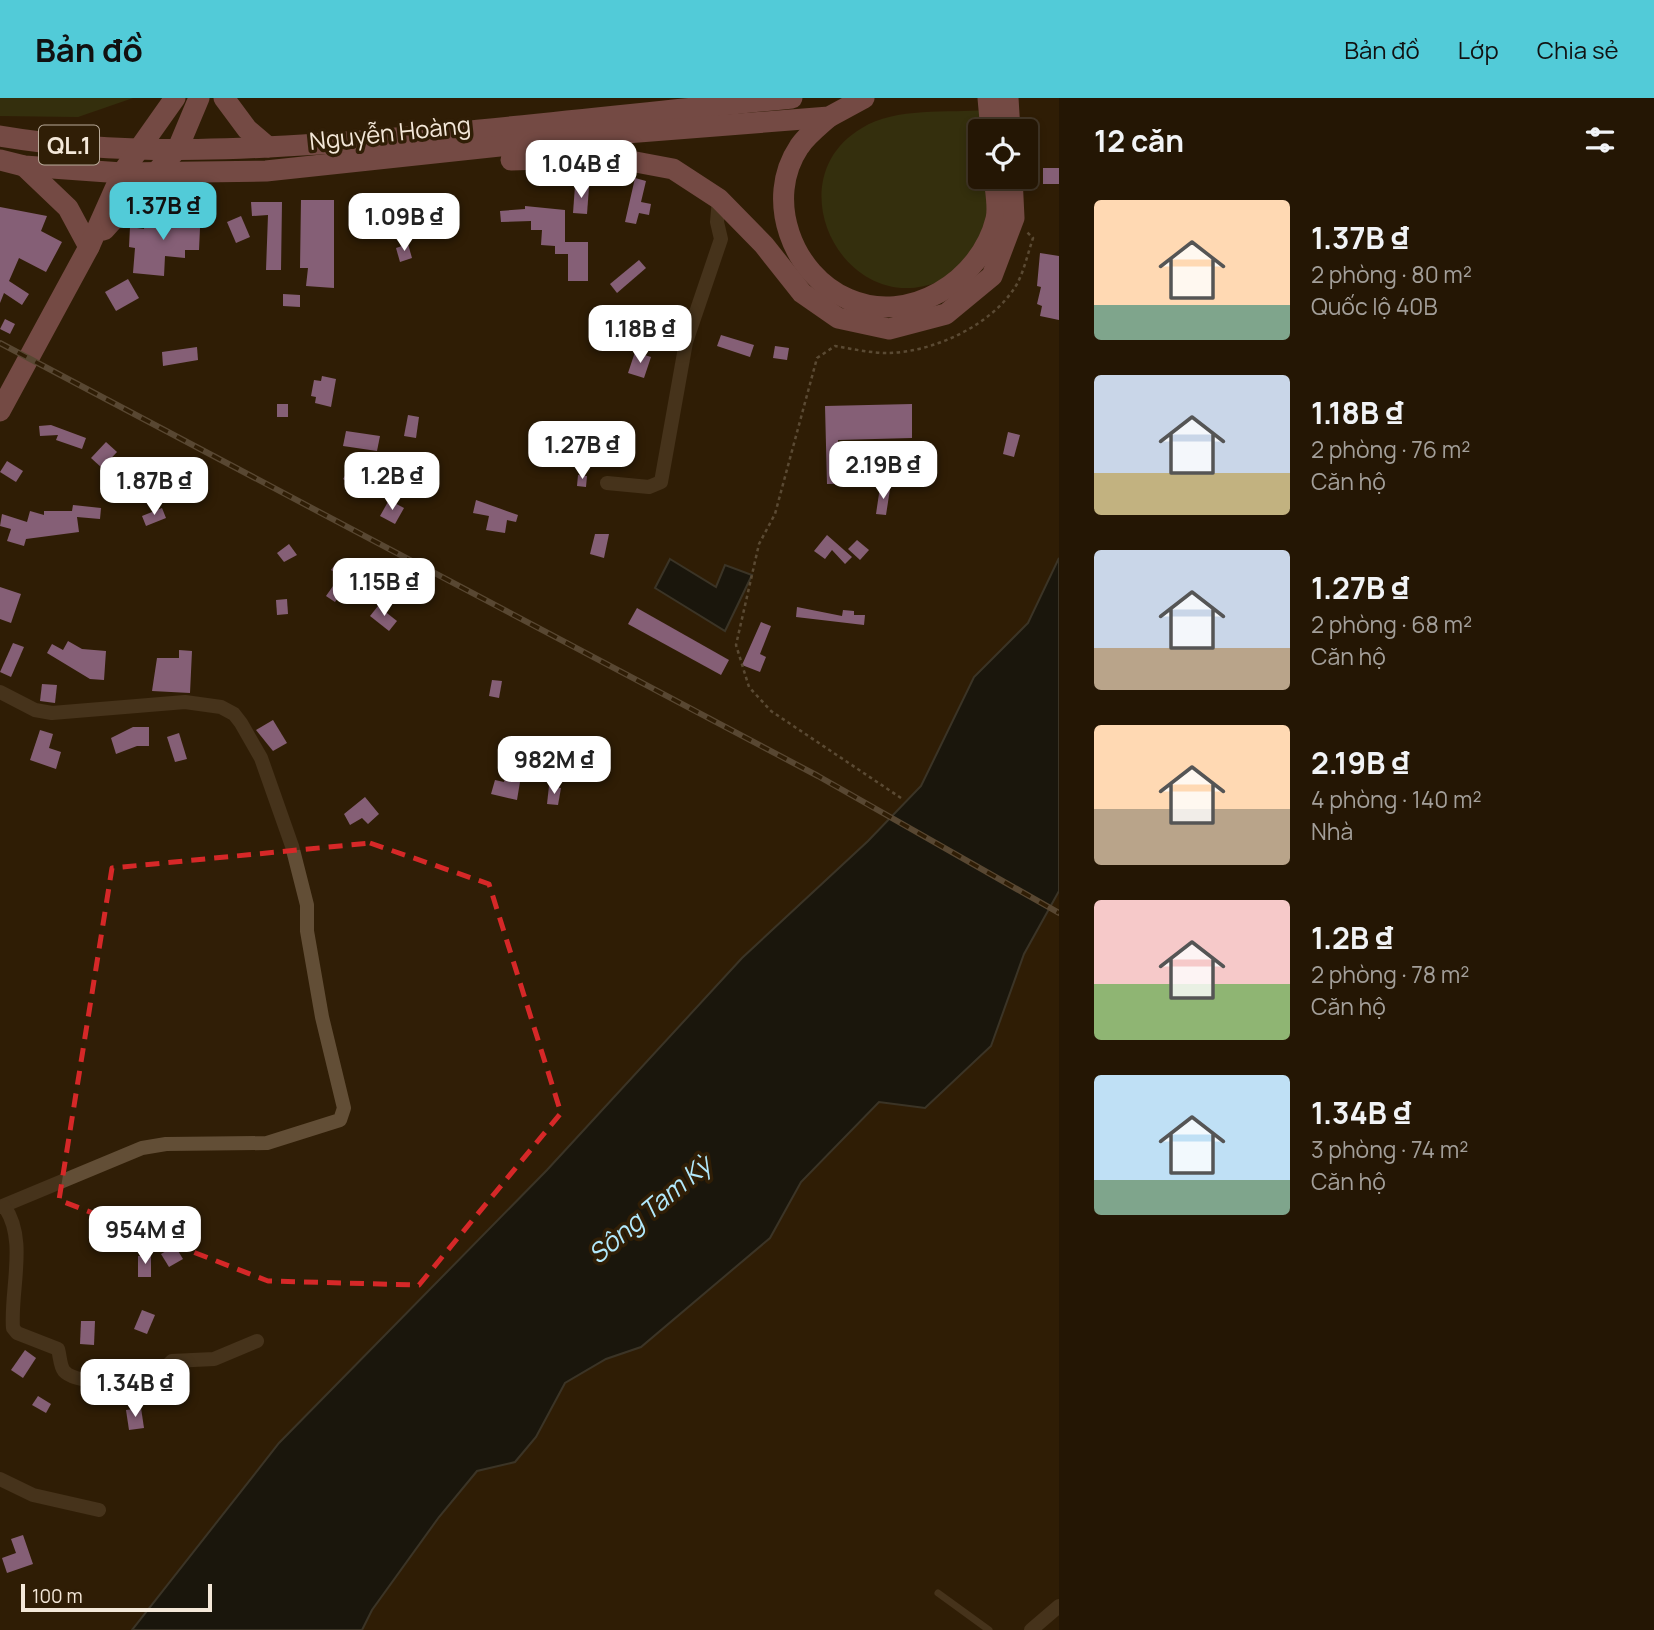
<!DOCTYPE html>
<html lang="vi">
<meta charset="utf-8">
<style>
:root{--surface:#241604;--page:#302313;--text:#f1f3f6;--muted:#a39f9a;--line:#413526;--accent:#52cbd8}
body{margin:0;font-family:Manrope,sans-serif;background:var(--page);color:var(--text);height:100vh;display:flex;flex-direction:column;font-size:26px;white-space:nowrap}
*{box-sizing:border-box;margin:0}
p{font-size:23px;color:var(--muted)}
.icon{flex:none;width:38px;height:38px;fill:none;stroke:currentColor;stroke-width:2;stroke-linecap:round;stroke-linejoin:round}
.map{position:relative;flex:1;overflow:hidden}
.panel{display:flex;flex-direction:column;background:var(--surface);width:595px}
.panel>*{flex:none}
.controls{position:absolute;left:968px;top:21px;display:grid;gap:14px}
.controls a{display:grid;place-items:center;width:70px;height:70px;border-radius:7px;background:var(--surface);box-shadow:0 4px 10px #0003,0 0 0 2px var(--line);font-size:35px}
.scale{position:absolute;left:21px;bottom:18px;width:191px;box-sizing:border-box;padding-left:7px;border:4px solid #f4e8d9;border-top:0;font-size:19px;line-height:24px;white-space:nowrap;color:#f4e8d9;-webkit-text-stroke:5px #301e06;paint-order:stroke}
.price{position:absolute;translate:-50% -60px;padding:0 16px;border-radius:14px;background:#fff;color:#222;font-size:23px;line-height:46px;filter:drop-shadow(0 2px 4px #0008)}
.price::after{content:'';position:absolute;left:50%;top:42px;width:21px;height:16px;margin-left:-10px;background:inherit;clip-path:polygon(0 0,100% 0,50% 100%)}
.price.on{background:var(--accent);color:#111}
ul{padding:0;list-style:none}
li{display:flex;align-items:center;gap:21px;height:175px;padding:0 35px}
li span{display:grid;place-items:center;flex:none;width:196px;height:140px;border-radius:7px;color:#555}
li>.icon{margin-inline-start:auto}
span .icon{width:84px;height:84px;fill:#fffc;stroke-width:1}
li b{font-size:30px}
h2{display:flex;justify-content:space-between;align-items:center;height:84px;padding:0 35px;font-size:30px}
header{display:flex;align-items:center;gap:42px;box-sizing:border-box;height:98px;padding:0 35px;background:var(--accent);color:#111}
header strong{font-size:33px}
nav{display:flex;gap:38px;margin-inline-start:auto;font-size:24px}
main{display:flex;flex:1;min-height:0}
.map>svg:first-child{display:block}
</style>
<header>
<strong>Bản đồ</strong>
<nav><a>Bản đồ</a><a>Lớp</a><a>Chia sẻ</a></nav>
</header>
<main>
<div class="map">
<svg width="1059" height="1532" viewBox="0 0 1059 1532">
<rect width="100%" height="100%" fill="#301e06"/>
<g fill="#3b4517">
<path d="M0 0H133L78 19 0 18Z"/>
<path d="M987 12 989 33H980V79H993L984 145C971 156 955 177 940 183 845 223 773 82 862 30 896 9 948 15 987 12Z"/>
</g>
<g fill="#010f14" stroke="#4a504f" stroke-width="2">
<path d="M1059 460V793L1024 856 991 948 925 1010 879 1004 801 1084 770 1140 641 1249 606 1261 565 1285 536 1339 515 1364 477 1373 439 1419 372 1512 362 1532H132L279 1345 547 1072 742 860 868 743 921 688 974 579 1028 525Z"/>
<path d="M670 461 716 489 725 467 752 477 725 533 655 490Z"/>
</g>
<g fill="#edaffe">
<rect x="1043" y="70" width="16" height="16"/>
<path d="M635 80 646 83 641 104 651 106 649 117 639 115 636 126 625 124Z"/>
<path d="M575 88 589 89 587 116 573 115Z"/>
<path d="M301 102H334V190L306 188 308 170H300Z"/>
<path d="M176 103 189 104 187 129 200 130 199 152H185V160L165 158 164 178 133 175 135 150 129 149 130 129 144 131 145 121 174 124Z"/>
<path d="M251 104H282L281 172H266L268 117 252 118Z"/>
<path d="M525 108 565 112V144H588V183H568V156H555V148L541 147 542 132H531V123L501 124 500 113 525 111Z"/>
<path d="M0 109 47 118 41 133 62 144 46 174 19 160 9 183 29 196 22 207 4 195 0 205Z"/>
<path d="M241 118 250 139 236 145 227 124Z"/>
<path d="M408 146 412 160 400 164 396 150Z"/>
<path d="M1040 155 1059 158V222L1040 218 1042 208 1037 206 1041 189 1037 188Z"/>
<path d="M639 162 646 170 617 195 610 186Z"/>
<path d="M128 181 139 200 116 213 105 194Z"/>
<path d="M283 196 300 197V209L283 208Z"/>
<path d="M5 221 15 226 10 236 0 231Z"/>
<path d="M721 237 754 247 750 259 717 248Z"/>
<path d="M775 248 789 250 787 262 773 260Z"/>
<path d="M197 249 198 262 163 268 162 254Z"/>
<path d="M635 254 651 259 644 280 628 275Z"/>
<path d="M322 278 336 281 331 309 315 305 316 299 311 298 314 282 321 283Z"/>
<rect x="277" y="306" width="11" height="13"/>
<path d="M912 306V340L838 342 839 367 872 366V385L827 386 825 308Z"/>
<path d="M408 317 419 319 416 340 404 338Z"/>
<path d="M51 327 86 340 82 351 56 342 58 337 40 338 39 328Z"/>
<path d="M346 333 380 338 377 353 343 348Z"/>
<path d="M1008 334 1020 337 1014 359 1003 356Z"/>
<path d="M106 344 117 354 102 370 91 360Z"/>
<path d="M7 363 23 373 16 384 0 374Z"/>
<path d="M349 371 359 377 352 387 343 381Z"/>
<path d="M578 377 587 378 586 389 577 388Z"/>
<path d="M880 389 890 391 886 417 876 416Z"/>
<path d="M105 390H123V402L105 401Z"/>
<path d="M168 391 171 401 135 402V400Z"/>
<path d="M389 402 404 410 395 426 380 418Z"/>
<path d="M476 402 518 417 516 424 507 422 505 435 486 432 489 418 473 415Z"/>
<path d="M73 407 101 410 100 421 77 419 79 434 26 441 24 448 7 443 11 431 0 428 2 416 27 424 30 413 44 417V413H72Z"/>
<path d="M162 410 166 420 146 428 142 418Z"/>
<path d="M595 436H609L604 460 590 456Z"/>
<path d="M827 437 852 459 845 466 832 452 825 461 814 453Z"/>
<path d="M857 442 869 452 860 462 848 451Z"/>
<path d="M289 446 297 457 284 464 277 455Z"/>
<path d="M338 463 355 475 335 504 326 498 340 478 331 472Z"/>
<path d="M0 489 21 496 11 525 0 521Z"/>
<path d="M287 501 288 516 277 517 276 502Z"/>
<path d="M378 508 397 523 389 533 370 518Z"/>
<path d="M797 509 842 518 843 512 854 513V517H865L864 527 796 519Z"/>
<path d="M637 510 729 562 721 577 628 526Z"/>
<path d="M761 524 771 528 760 556 766 559 760 574 742 567Z"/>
<path d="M68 543 82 551 106 553 104 582 90 581 47 555 52 546 63 552Z"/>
<path d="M13 545 24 549 11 579 0 574Z"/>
<path d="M179 552 192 553 190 595 152 593 157 560H179Z"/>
<path d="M492 582 502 583 499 600 489 598Z"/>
<path d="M42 586 57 587 55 605 40 603Z"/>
<path d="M273 622 287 645 273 653 256 632Z"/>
<path d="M133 629H149V648H137L116 656 111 640Z"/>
<path d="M40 632 53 636 49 650 61 654 56 671 30 662Z"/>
<path d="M179 635 187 661 175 664 167 639Z"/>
<path d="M510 656 524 660 517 702 491 696 495 682 504 684Z"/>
<path d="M549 688 561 690 558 707 547 706Z"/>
<path d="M365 699 379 716 368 726 362 720 350 727 344 716Z"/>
<path d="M175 1148 183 1161 169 1169 161 1156Z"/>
<rect x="138" y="1158" width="13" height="21"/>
<path d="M142 1212 155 1217 147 1236 134 1231Z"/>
<path d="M81 1223H95L94 1247 80 1246Z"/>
<path d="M25 1252 36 1260 23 1280 11 1272Z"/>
<path d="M38 1298 51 1306 46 1315 32 1307Z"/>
<path d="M141 1310 144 1330 129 1332 126 1312Z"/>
<path d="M23 1437 33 1466 7 1475 2 1460 16 1455 11 1441Z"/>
</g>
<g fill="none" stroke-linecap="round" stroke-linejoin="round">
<path stroke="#8f806c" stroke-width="2.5" stroke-dasharray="3.5 3.5" stroke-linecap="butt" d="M901 700 771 613 749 589 736 547 759 446 775 416 817 260 835 248C852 251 871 255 888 255 934 254 993 227 1017 186 1024 173 1028 155 1033 140L1027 134"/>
<path stroke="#624e36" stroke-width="7" d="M938 1495 989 1532"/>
<g stroke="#624e36" stroke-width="14">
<path d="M607 385 649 389 661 384 686 244 721 141 717 124 719 101"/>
<path d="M0 594 35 612 52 615 185 604 221 609 234 616 241 625 261 660 292 748 307 807V833L322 919 344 1010 340 1022 267 1045 166 1046 142 1050 0 1109"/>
<path d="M4 1108C28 1141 10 1192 13 1230L17 1235 58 1251C60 1258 60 1268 64 1273 77 1288 134 1283 153 1282L172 1263 214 1261 257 1243"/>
<path d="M0 1381 33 1397 99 1412"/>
<path d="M1031 1532 1059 1508"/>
</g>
<g stroke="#c88090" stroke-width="21">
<path d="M224 0 247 31 268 49"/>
<path d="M988 0 991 33"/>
<path d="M1008 0 1010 33"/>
<path d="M829 19C819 28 806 38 799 49 764 101 792 177 848 201 909 228 981 183 996 121 999 109 995 91 994 79"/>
<path d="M0 38C130 60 266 51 396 40 528 28 660 13 792 0"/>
<path d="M0 62 24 68 122 75 266 73 613 36 829 19 864 0"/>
<path d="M511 62 609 59 673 71 719 101 764 147 802 195 838 220 889 231 946 216 992 178 1014 120 1012 79"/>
<path d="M24 68 68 110 89 149"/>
<path d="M104 132 178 50 199 0"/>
<path d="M0 313 89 149 122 75 175 0"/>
</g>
<defs>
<path id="rail" d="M0 245 818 678 1059 815"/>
</defs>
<use href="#rail" stroke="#8b7b68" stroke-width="6"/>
<use href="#rail" stroke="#301e06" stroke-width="3.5" stroke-dasharray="10" stroke-linecap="butt"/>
</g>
<path d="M0 0H1059V1532H0ZM370 745 489 786 561 1015 419 1187 268 1183 59 1102 112 770Z" fill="#301e06" fill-opacity=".55" fill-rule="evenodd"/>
<path fill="none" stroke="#d62828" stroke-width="5" stroke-dasharray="14 9" stroke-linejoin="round" d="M370 745 489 786 561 1015 419 1187 268 1183 59 1102 112 770Z"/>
<g text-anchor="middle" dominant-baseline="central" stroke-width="7" stroke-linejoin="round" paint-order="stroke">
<rect fill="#301e06" stroke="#b9ab9a" stroke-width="2" x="39" y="27.5" width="60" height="39" rx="5"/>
<g font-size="23" font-weight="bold" fill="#f4e8d9">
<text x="69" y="47">QL.1</text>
</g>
<g font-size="24" fill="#f4e8d9" stroke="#301e06">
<text transform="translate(390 34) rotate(-6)">Nguyễn Hoàng</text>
</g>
<g font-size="26" font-style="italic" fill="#b2e9fc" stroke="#301e06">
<text transform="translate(649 1111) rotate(-40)">Sông Tam Kỳ</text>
</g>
</g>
</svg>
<div class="controls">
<a><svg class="icon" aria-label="locate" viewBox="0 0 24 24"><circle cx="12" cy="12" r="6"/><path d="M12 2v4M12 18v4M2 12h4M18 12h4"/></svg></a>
</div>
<div class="scale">100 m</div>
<b class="price" style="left:581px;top:102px">1.04B ₫</b>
<b class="price on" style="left:163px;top:144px">1.37B ₫</b>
<b class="price" style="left:404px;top:155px">1.09B ₫</b>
<b class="price" style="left:640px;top:267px">1.18B ₫</b>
<b class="price" style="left:582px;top:383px">1.27B ₫</b>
<b class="price" style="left:883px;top:403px">2.19B ₫</b>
<b class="price" style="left:392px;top:414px">1.2B ₫</b>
<b class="price" style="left:154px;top:419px">1.87B ₫</b>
<b class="price" style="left:384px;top:520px">1.15B ₫</b>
<b class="price" style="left:554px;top:698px">982M ₫</b>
<b class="price" style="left:145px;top:1168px">954M ₫</b>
<b class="price" style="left:135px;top:1321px">1.34B ₫</b>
</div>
<section class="panel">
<h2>12 căn<svg class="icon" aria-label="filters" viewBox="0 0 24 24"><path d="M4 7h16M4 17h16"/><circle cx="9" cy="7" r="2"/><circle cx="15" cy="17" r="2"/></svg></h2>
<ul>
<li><span style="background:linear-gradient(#ffd9b3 75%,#7fa58c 0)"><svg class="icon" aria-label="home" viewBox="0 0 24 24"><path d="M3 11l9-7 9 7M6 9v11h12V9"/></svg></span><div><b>1.37B ₫</b><p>2 phòng · 80 m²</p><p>Quốc lộ 40B</p></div></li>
<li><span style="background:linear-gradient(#c9d6e8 70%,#c2b280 0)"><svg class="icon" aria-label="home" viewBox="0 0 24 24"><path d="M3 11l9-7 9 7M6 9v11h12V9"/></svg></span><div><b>1.18B ₫</b><p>2 phòng · 76 m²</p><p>Căn hộ</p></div></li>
<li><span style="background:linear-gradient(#c9d6e8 70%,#b9a48a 0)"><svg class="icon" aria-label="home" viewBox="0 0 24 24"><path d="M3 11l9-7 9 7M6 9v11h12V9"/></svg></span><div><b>1.27B ₫</b><p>2 phòng · 68 m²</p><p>Căn hộ</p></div></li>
<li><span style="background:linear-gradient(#ffd9b3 60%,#b9a48a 0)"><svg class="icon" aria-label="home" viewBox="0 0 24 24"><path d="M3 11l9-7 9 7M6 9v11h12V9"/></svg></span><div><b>2.19B ₫</b><p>4 phòng · 140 m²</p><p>Nhà</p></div></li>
<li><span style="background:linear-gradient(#f6c9c9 60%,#8fb573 0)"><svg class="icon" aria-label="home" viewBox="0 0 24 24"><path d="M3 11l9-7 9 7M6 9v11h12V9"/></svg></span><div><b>1.2B ₫</b><p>2 phòng · 78 m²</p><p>Căn hộ</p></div></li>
<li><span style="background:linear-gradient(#bfe0f5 75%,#7fa58c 0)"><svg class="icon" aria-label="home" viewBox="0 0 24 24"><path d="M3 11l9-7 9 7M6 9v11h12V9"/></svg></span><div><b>1.34B ₫</b><p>3 phòng · 74 m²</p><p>Căn hộ</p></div></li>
</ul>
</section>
</main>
